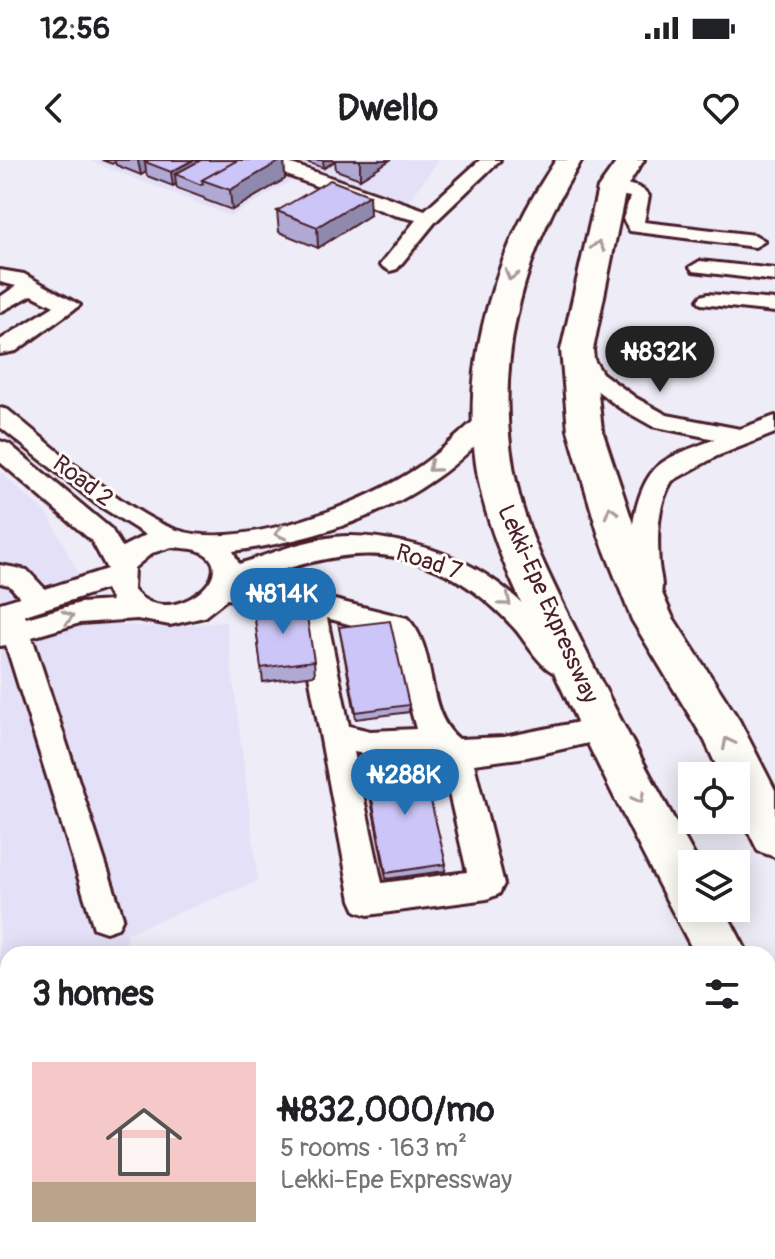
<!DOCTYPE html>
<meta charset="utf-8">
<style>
:root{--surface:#fff;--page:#f6f6f6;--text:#202124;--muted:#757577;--accent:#1f6fb2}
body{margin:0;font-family:Pangolin,sans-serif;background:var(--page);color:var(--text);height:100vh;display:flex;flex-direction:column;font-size:30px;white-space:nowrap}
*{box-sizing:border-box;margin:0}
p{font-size:26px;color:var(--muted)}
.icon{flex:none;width:44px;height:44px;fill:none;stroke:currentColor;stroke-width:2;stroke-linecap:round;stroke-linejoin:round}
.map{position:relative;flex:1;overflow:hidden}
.drawer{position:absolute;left:0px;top:786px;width:776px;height:314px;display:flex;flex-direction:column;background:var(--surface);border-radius:24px 24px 0 0;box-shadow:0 4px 20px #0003}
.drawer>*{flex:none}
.controls{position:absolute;left:678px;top:602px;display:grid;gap:16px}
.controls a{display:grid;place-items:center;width:72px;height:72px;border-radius:0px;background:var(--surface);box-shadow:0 4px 20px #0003;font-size:40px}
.price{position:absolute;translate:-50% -68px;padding:0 18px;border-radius:28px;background:var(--accent);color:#fff;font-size:26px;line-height:52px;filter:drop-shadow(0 2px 4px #0008)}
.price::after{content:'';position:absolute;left:50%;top:48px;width:24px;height:18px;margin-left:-12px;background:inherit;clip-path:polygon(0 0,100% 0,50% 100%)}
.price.on{background:#222;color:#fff}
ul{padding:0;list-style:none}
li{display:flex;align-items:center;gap:24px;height:200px;padding:0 32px}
li span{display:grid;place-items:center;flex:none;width:224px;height:160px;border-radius:0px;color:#555}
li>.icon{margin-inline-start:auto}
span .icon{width:96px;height:96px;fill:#fffc;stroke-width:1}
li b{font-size:34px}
h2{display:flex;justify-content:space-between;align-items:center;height:96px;padding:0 32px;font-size:34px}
.status{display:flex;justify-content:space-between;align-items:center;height:56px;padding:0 40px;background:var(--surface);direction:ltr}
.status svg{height:22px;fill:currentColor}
header{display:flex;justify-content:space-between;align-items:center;height:104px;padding:0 32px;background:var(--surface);font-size:36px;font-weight:800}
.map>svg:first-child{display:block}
</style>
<div class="status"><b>12:56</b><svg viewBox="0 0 49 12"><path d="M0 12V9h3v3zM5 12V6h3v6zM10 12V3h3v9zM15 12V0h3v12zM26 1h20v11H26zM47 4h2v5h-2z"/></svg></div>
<header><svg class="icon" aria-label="back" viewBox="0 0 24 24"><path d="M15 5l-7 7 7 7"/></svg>Dwello<svg class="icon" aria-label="heart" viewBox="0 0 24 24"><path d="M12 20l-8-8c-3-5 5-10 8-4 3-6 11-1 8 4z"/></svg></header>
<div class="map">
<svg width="775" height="1099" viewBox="0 0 775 1099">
<rect width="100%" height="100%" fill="#eeecf7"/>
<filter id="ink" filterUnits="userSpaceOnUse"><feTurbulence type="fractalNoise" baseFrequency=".0125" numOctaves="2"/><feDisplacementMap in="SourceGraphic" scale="16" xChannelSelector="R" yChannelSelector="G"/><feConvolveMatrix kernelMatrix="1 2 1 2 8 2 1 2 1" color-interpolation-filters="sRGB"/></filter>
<g filter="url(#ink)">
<g fill="#e4e0f7">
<path d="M88 0H439L395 58 293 20 231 56Z"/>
<path d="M0 312 49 356 100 456 124 465 158 467 226 462 258 721 127 773 125 794H8V906L0 911Z"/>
</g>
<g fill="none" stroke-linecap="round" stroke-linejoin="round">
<g stroke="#6a8896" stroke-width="10">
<path d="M768 833 775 831"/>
<path d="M0 1041 8 1040"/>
</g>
<defs>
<g id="minor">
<path d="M254 0H280L425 50 480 0H500L436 61 397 109 390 111 380 105 416 60 394 55 257 4Z"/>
<path d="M612 22C626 25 641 24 649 36L644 62 755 75 765 81 755 87 630 71 623 59 630 37 605 32 603 28 605 24Z"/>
<path d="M700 101 775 109V121L693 111 690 107Z"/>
<path d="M0 110 24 114 80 145 16 191 0 194V180L54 146 32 135 0 152V137L16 126 0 122Z"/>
<path d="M708 134 775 140V152L701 144 698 140 701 136Z"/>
<path d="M577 183 585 185 602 213 636 238 667 255 740 269 775 256V273L717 296 672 321C657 345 657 377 659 405 660 416 665 427 659 437L649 440 639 437C623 408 631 335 654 310 667 295 697 287 715 279L652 266 620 248 586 222 566 190Z"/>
<path d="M0 248 8 250C51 284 127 354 177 370 243 391 365 344 420 306 443 290 463 270 485 251H501L505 256 501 261C480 280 460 302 436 318 377 360 304 382 233 391L239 404C270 394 301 381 334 377 358 374 383 378 407 383 483 400 522 438 570 495L574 503 570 511C564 513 559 515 553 512 539 505 526 482 516 470 500 452 481 435 460 422 380 374 321 399 241 422L298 431 407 458C439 489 423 551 459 579L504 577 604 557 615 561 619 569 615 577 527 597 474 604 504 724 499 734 487 739 368 755 356 751 351 740 297 451 227 439 204 457 170 465 137 459 80 463 32 477 123 757 118 768 106 772 94 768 6 485 0 486V443L20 437 9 425 0 423V405L27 410 45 429 107 409 92 381 0 302V281L9 284 111 369 122 387 146 375 95 343 0 267ZM172 387C180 388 189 388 197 390 249 409 167 475 133 429L134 408 152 393ZM106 429 112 441 80 443 26 458 25 455ZM327 458 391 476 416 569 370 571 349 566ZM354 592 370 595 434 593 441 598 467 712 382 723Z"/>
<path d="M775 934V973L768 975V936Z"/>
<path d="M268 1092H331L328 1099H265Z"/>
<path d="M724 1092H767L770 1099H727Z"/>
</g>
<g id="highway">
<path d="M556 0H582C518 99 490 218 519 335 532 387 560 436 583 485 619 559 659 632 699 704H692V748H724L748 794H695C648 705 602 615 559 523 533 467 503 410 486 351 451 230 488 101 556 0Z"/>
<path d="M618 0H644L626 28 593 190 602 270 637 376 672 456 739 560 775 630V697L758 691 736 646V616H721L705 581 632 460 599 376 568 270 561 190 598 28Z"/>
<path d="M768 852 775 854V917L768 914Z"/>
</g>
</defs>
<use href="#minor" stroke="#4a1f2b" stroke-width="6"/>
<use href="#highway" stroke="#4a1f2b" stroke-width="6"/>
<use href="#minor" fill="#fdfcf7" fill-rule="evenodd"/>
<use href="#highway" fill="#fdfcf7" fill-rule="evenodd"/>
</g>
<g fill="#afa9d4" stroke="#4a1f2b" stroke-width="2">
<path d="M102 0H284L285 19 232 50 205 40 204 38 177 28 176 24 173 26 147 16 146 12 141 15 116 5 115 2 112 4Z"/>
<path d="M300 0H390L360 19 336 10 335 1 324 8Z"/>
<path d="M277 51 370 55 318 88 279 72Z"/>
<path d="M254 450 314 501 315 515 263 522Z"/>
<path d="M339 467 409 545V552L356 559Z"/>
<path d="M366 608 446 704 445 711 386 719 366 615Z"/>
</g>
<g fill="#8f8aad" stroke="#4a1f2b" stroke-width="2">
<path d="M140 0H168L145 2 146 12 141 15 138 1Z"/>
<path d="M193 0H220L175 14 176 24 173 26 171 12Z"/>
<path d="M282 0H284L285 19 232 50 230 30Z"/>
<path d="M323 0H335V1L324 8Z"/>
<path d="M360 0H390L360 19Z"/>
<path d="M369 35 370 55 318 88 317 67Z"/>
</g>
<g fill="#ccc5f7" stroke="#4a1f2b" stroke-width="2">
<path d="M149 0H193L171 12 145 2Z"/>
<path d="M201 0H238L202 20 203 24 201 25 175 14Z"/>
<path d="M238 0H282L230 30 202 20Z"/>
<path d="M330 20 369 35 317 67 277 51Z"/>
<path d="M305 444 314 501 261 508 254 450Z"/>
<path d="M390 461 409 545 356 552 339 467Z"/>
<path d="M421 600 446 704 386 713 366 608Z"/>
</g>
<defs><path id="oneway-chevron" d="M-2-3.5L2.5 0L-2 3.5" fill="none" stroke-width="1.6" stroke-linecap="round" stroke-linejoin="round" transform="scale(2)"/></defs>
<g stroke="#ac999b">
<use href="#oneway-chevron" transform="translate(598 86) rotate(-77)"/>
<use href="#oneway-chevron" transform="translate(511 115) rotate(106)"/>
<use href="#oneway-chevron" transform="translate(433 307) rotate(141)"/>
<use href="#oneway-chevron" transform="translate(611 352) rotate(-106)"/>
<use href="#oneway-chevron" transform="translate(280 373) rotate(166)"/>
<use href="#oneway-chevron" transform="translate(506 441) rotate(40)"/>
<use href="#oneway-chevron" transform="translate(68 457) rotate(-15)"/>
<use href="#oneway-chevron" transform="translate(728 583) rotate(-117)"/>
<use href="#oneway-chevron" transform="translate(639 638) rotate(63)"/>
</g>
</g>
<g text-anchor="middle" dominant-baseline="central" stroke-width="6" stroke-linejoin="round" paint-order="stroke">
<g font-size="24" fill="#4a1f2b" stroke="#fdfcf7">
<text transform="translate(83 321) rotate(37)">Road 2</text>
<text transform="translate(429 402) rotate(18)">Road 7</text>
<text transform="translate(548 444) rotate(66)">Lekki-Epe Expressway</text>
</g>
</g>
</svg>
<div class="controls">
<a><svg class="icon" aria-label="locate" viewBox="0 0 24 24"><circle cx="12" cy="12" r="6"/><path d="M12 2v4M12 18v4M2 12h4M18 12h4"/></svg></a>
<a><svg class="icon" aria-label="layers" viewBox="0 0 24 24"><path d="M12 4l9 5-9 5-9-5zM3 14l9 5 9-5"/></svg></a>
</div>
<b class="price on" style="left:660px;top:234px">₦832K</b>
<b class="price" style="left:283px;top:476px">₦814K</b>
<b class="price" style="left:405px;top:657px">₦288K</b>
<section class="drawer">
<h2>3 homes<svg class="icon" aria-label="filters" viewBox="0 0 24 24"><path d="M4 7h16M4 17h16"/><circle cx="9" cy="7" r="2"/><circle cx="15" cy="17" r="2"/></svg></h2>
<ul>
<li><span style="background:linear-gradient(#f6c9c9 75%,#b9a48a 0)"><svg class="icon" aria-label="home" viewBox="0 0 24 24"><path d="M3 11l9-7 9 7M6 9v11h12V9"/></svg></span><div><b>₦832,000/mo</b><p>5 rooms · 163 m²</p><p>Lekki-Epe Expressway</p></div></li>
</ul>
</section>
</div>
